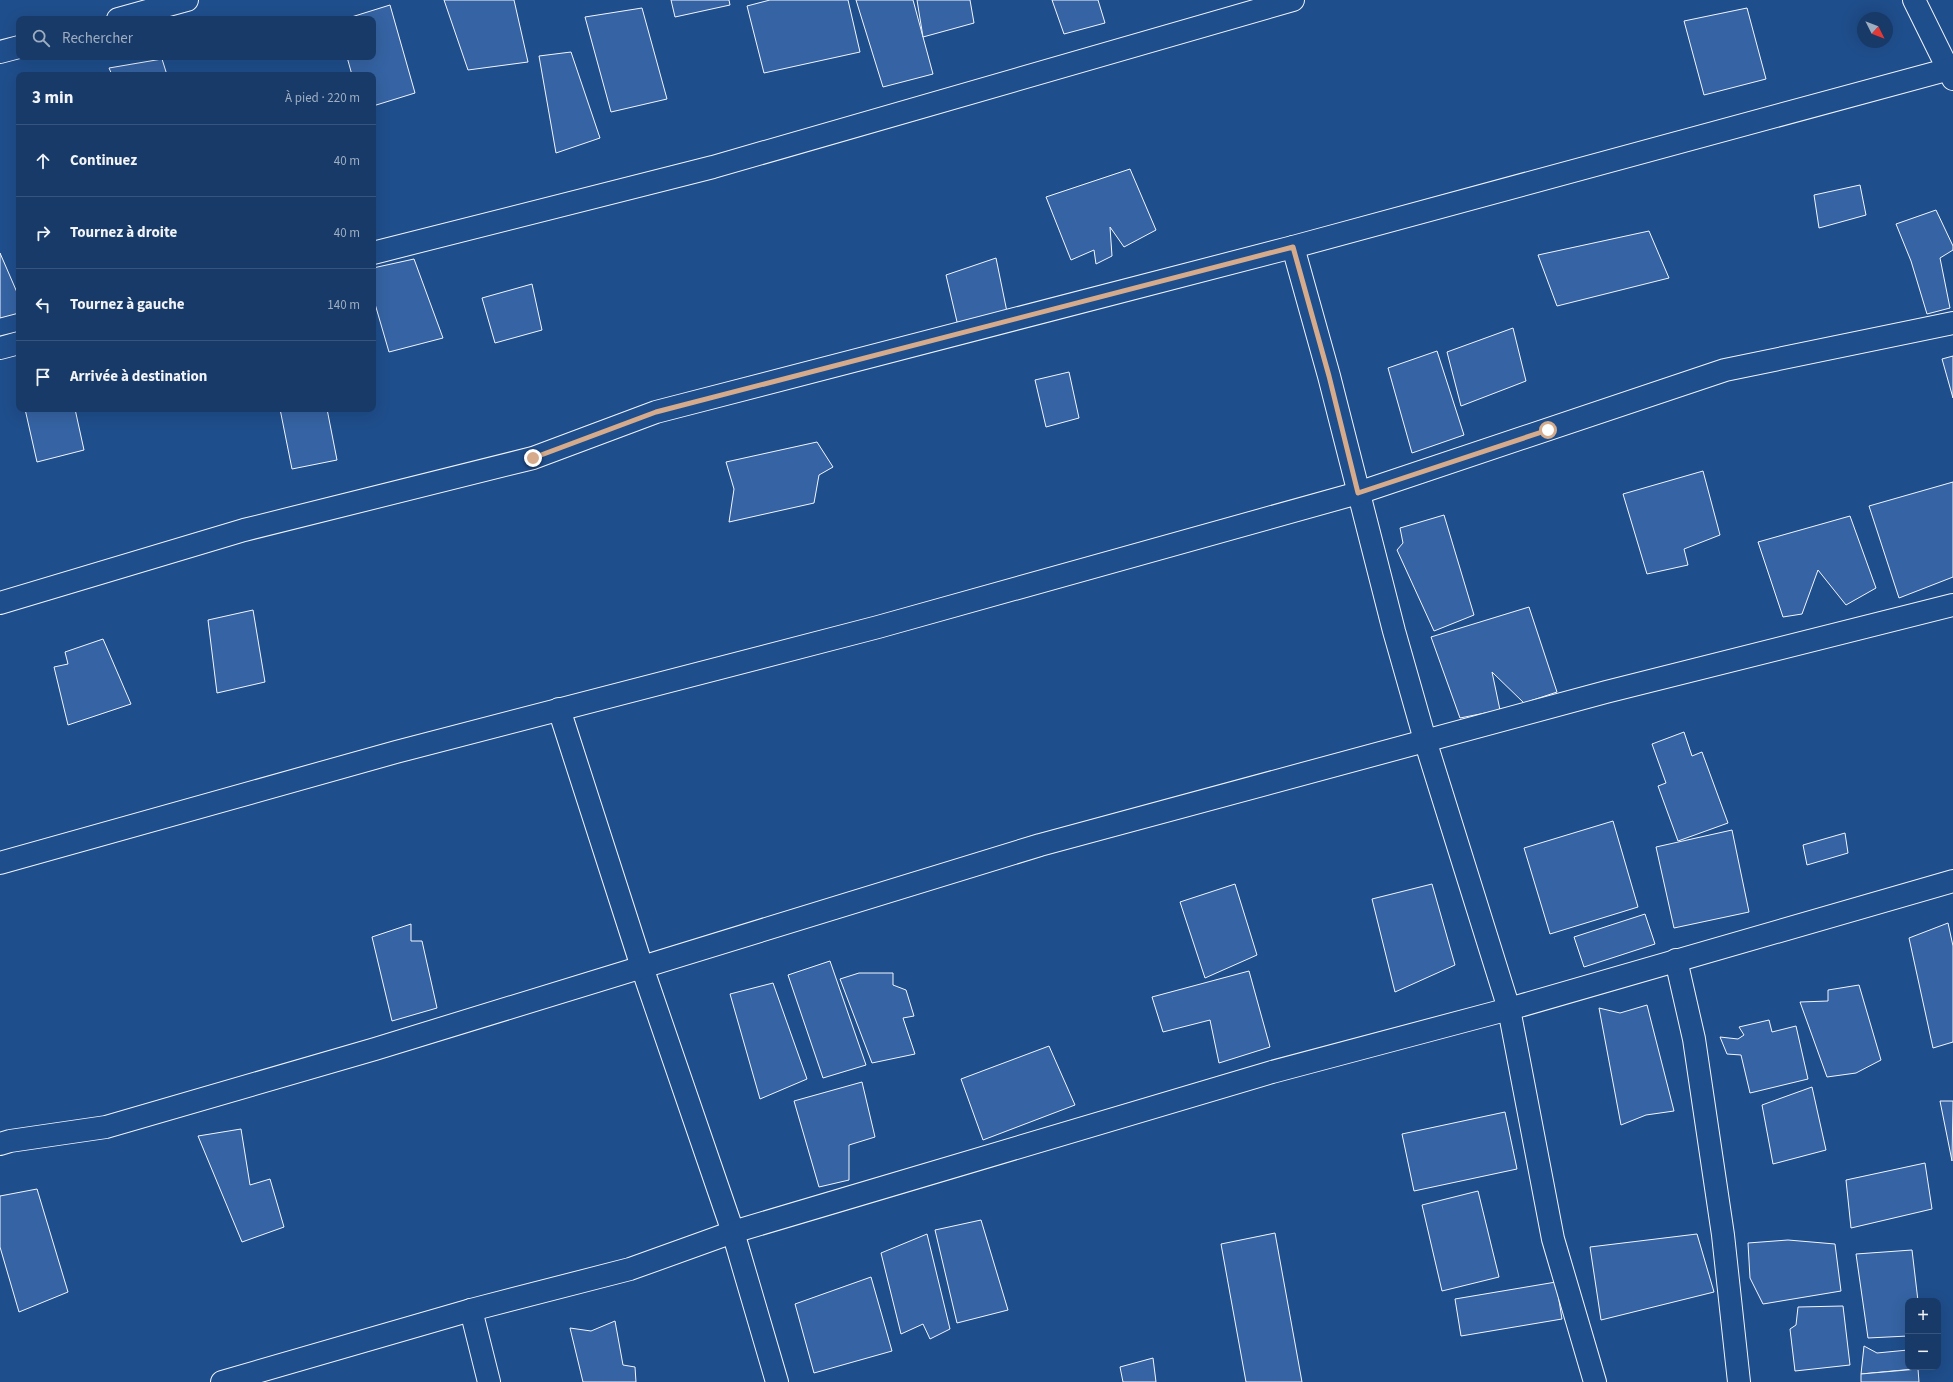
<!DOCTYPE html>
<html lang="fr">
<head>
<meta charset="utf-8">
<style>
	body { margin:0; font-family:"Source Sans 3",sans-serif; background:#20416f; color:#f1f3f6 }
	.controls { position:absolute; right:12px; bottom:12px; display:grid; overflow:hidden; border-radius:8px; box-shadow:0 4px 16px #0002 }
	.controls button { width:36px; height:36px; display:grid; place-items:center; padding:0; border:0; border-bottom:1px solid #36547d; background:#173a69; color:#f1f3f6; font:20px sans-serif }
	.compass { position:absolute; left:1857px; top:12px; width:36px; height:36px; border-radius:50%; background:#173a69; box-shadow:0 4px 16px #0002; rotate:132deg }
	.stop { position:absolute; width:12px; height:12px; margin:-9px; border:3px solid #d6ab8b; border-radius:50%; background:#fff }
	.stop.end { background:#d6ab8b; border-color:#fff; box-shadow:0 1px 4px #0008 }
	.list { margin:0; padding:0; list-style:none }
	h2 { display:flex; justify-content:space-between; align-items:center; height:52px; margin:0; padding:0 16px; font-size:17px }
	h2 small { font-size:13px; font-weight:400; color:#9eadc0 }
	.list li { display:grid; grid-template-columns:26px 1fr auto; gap:12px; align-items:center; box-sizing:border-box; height:72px; padding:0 16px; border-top:1px solid #36547d }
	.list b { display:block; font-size:15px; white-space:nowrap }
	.list em { font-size:13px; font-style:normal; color:#9eadc0 }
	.icon { flex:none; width:22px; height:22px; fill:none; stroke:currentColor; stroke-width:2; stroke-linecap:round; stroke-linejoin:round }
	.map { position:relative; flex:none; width:1953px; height:1382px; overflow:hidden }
	.search { position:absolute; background:#173a69; box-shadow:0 4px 16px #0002; left:16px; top:16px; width:360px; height:44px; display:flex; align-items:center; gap:10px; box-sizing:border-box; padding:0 14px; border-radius:8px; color:#9eadc0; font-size:15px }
	.panel { position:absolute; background:#173a69; box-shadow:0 4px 16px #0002; left:16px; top:72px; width:360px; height:340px; border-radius:8px }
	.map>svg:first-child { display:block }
</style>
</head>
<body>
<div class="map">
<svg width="1953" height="1382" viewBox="0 0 1953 1382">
	<rect width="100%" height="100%" fill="#1f4e8c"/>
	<!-- building -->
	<g fill="#3563a3" stroke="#f2f6ff">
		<path d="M444,0H514L528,62L468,70Z"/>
		<path d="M671,0H729L730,5L675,17Z"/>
		<path d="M770,0H848L860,52L764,73L747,6Z"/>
		<path d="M856,0H913L933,74L883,87Z"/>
		<path d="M917,0H970L974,23L923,37Z"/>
		<path d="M1052,0H1098L1105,23L1064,34Z"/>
		<path d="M390,5L415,93L373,106V75H352L347,57H373V19H345Z"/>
		<path d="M642,8L667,99L611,112L585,17Z"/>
		<path d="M1747,8L1766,79L1704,95L1684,21Z"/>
		<path d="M571,52L600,138L556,153L539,56Z"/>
		<path d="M162,59L167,75H112L109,68Z"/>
		<path d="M1130,169L1156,230L1124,247L1110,227L1112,256L1096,264L1094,250L1071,260L1046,197Z"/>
		<path d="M1860,185L1866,215L1819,228L1814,195Z"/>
		<path d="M1936,210L1953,246V250L1940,258L1950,308L1927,314L1911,261L1896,224Z"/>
		<path d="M1649,231L1669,278L1557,306L1538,255Z"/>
		<path d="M0,253L19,297V313L0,318Z"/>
		<path d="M996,258L1007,312L958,326L946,275Z"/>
		<path d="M414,259L443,338L389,352L373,297V268Z"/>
		<path d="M532,284L542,330L495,343L482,298Z"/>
		<path d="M1513,328L1526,381L1461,406L1447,352Z"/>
		<path d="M1437,351L1464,435L1412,453L1388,368Z"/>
		<path d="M1953,356V398L1942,359Z"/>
		<path d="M1069,372L1079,418L1046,427L1035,380Z"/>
		<path d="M25,409H75L84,450L37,462Z"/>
		<path d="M280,409H327L337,460L292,469Z"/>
		<path d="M817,442L833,467L819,475L814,503L729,522L734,489L726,462Z"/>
		<path d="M1703,471L1720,535L1684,549L1688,565L1647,574L1623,494Z"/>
		<path d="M1953,482V577L1899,598L1869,506Z"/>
		<path d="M1444,515L1474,615L1434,631L1397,550L1403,543L1400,528Z"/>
		<path d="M1850,516L1876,588L1846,605L1818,570L1802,614L1783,617L1758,542Z"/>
		<path d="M1529,607L1557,692L1524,703L1492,672L1500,710L1460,718L1431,637Z"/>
		<path d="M253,610L265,682L217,693L208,620Z"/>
		<path d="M103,639L131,704L68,725L54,667L68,664L65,652Z"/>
		<path d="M1684,732L1692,756L1702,752L1728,823L1678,841L1658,786L1666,783L1652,744Z"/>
		<path d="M1613,821L1638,907L1550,934L1524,848Z"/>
		<path d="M1732,830L1749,912L1674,928L1656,847Z"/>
		<path d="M1845,833L1848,853L1807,865L1803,845Z"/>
		<path d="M1235,884L1257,955L1205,978L1180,902Z"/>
		<path d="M1432,884L1455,965L1395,992L1372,899Z"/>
		<path d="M1645,914L1655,944L1584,967L1574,937Z"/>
		<path d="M1948,923L1953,946V1042L1933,1048L1909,938Z"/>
		<path d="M411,924V941H422L437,1008L392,1021L372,937Z"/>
		<path d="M830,961L866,1065L823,1078L788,975Z"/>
		<path d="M1249,971L1270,1047L1219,1063L1210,1020L1163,1032L1152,997Z"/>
		<path d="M859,973H893V985L906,990L914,1016L903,1018L915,1054L872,1063L840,979Z"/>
		<path d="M773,983L807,1079L760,1099L730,994Z"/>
		<path d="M1859,985L1881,1060L1856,1073L1827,1077L1800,1002L1828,1001V990Z"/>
		<path d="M1647,1005L1674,1111L1646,1115L1621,1125L1599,1008L1620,1013Z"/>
		<path d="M1769,1020L1772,1032L1796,1026L1808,1079L1750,1093L1741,1055L1727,1054L1720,1037L1738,1039L1744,1035L1739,1027Z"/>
		<path d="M1049,1046L1075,1105L983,1140L961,1079Z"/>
		<path d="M862,1082L875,1137L849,1145V1180L819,1187L794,1101Z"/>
		<path d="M1812,1087L1826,1150L1773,1164L1762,1105Z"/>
		<path d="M1940,1101H1953L1952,1161Z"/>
		<path d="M1505,1112L1517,1169L1414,1191L1402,1134Z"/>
		<path d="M241,1129L250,1185L270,1179L284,1227L242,1242L198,1136Z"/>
		<path d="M1925,1163L1932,1209L1851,1228L1846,1180Z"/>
		<path d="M37,1189L68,1292L19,1312L0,1247V1196Z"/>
		<path d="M1478,1191L1499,1277L1442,1291L1422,1205Z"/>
		<path d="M981,1220L1008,1310L957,1323L935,1230Z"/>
		<path d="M1275,1233L1302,1382H1246L1221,1244Z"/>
		<path d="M927,1234L950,1329L930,1339L923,1324L901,1334L881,1253Z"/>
		<path d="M1697,1234L1714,1292L1601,1320L1590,1247Z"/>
		<path d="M1788,1240L1835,1244L1841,1291L1763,1304L1750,1278L1748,1243Z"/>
		<path d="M1912,1250L1918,1301H1908V1336L1868,1338L1856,1254Z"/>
		<path d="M871,1277L892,1351L814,1373L795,1304Z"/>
		<path d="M1556,1282L1562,1319L1461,1336L1455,1299Z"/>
		<path d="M1843,1306L1850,1365L1795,1371L1790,1329L1796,1325L1798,1307Z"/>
		<path d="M615,1321L623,1365L635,1367L636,1382H583L570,1328L591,1331Z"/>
		<path d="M1864,1346L1877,1353L1908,1350V1367H1914V1369L1861,1374Z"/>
		<path d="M1153,1358L1156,1382H1123L1120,1367Z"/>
		<path d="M1918,1369L1919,1382H1861V1374Z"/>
	</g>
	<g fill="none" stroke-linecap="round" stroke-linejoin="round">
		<defs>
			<g id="street">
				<path d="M1914,0L1953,79"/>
				<path d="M118,19L187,0"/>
				<path d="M0,52L19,47"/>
				<path d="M1293,247L1329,376L1394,631L1425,740L1509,1009L1553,1239L1595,1382"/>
				<path d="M373,253L713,167L1293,0"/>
				<path d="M0,348L19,343"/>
				<path d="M0,603L244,530L533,458L656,412L1293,247L1953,68"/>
				<path d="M559,709L642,967L733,1232L777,1382"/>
				<path d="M0,863L396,752L878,627L1358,493L1725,370L1953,323"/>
				<path d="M1676,960L1694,1039L1723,1235L1739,1382"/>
				<path d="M0,1144L10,1141L106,1127L375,1049L1040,845L1606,692L1953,605"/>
				<path d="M471,1310L489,1382"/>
				<path d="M222,1382L471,1310L630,1269L733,1232L1272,1072L1509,1009L1953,881"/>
			</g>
		</defs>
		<!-- street casing -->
		<use href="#street" stroke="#f2f6ff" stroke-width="24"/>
		<!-- street -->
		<use href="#street" stroke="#1f4e8c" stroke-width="22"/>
	</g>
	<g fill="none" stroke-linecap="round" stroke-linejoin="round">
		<!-- route -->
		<path stroke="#d6ab8b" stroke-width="5" d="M533,458L656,412L1293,247L1329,376L1358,493L1548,430"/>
	</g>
</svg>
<div class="controls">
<button>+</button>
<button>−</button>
</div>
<svg class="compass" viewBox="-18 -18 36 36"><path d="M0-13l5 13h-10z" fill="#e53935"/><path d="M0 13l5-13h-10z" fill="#9eadc0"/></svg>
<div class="stop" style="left:1548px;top:430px"></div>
<div class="stop end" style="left:533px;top:458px"></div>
<div class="search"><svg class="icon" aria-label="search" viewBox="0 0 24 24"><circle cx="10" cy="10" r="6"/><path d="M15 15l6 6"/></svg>Rechercher</div>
<section class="panel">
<h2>3 min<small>À pied · 220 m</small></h2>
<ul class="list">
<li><svg class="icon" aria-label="ahead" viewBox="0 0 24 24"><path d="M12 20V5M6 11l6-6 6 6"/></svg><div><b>Continuez</b></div><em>40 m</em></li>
<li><svg class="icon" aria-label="right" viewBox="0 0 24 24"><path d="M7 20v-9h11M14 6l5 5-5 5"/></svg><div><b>Tournez à droite</b></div><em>40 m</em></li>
<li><svg class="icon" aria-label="left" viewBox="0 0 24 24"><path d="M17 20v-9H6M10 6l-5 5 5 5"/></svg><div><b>Tournez à gauche</b></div><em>140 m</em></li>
<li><svg class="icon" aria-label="arrive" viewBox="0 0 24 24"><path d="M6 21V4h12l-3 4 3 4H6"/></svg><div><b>Arrivée à destination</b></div></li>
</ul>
</section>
</div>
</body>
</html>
